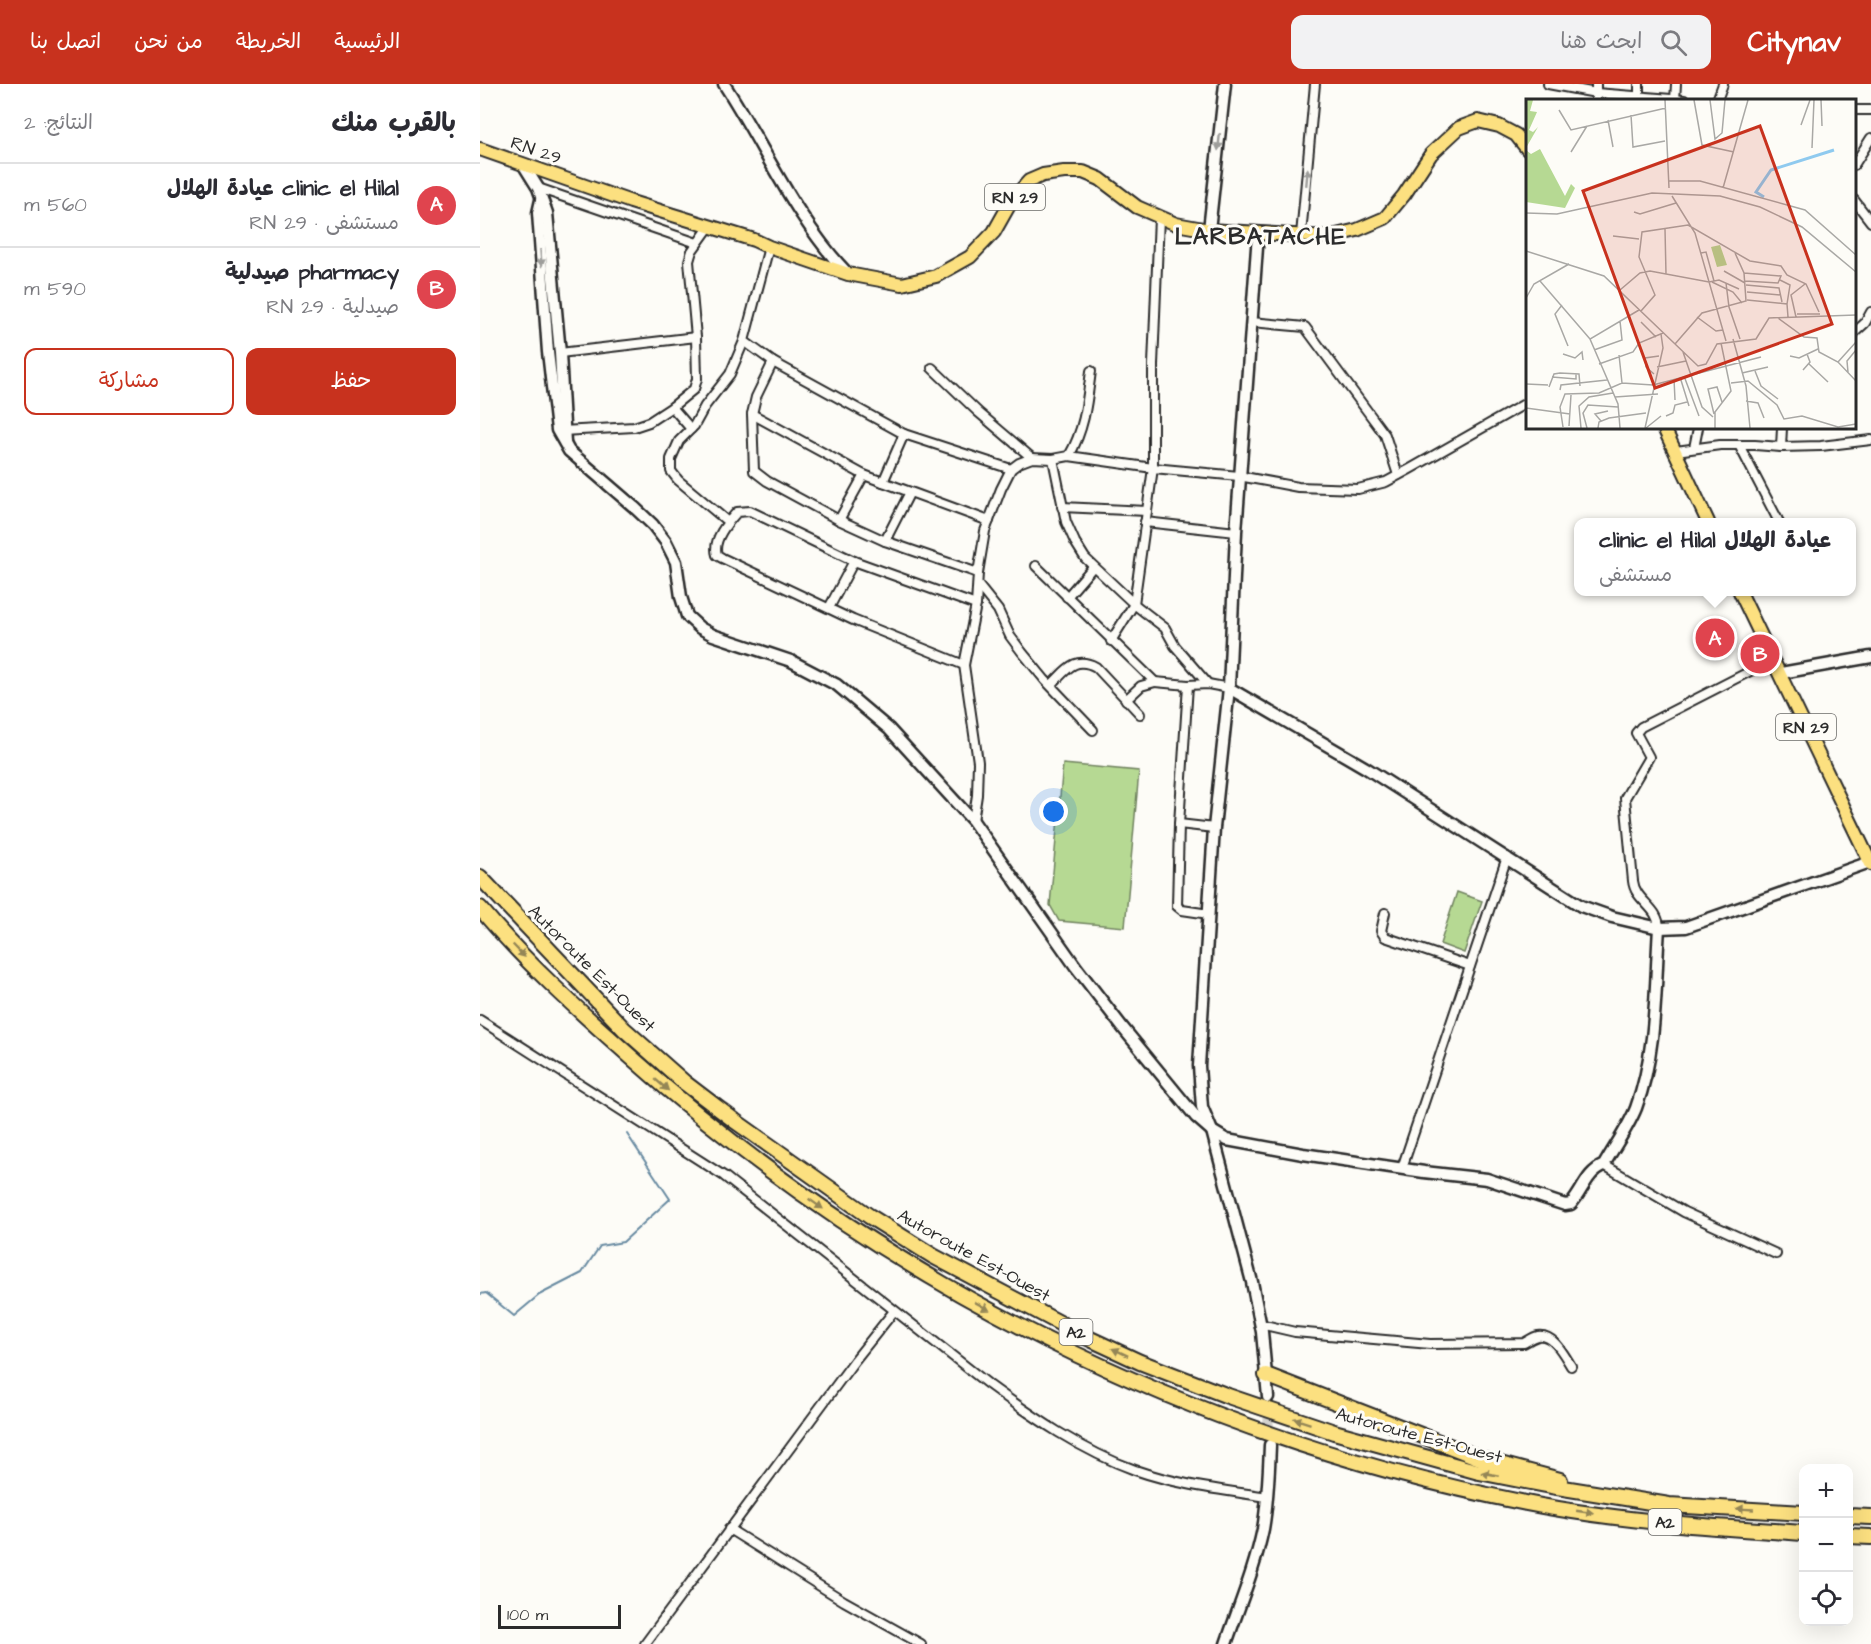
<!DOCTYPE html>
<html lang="ar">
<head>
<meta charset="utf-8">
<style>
	body { margin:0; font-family:"Architects Daughter","Playpen Sans Arabic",sans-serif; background:#f2f2f3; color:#2b2b33; direction:rtl }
	.controls { position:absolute; right:18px; bottom:18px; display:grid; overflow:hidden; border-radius:12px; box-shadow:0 6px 24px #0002 }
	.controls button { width:54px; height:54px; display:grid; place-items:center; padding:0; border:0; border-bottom:2px solid #e1e1e2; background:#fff; color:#2b2b33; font:30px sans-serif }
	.scale { position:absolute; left:18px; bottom:15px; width:123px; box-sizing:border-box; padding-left:6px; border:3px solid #2b2b2b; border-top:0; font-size:16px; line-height:21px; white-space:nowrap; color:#2b2b2b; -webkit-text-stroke:4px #fdfcf7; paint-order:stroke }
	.you { position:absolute; left:574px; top:728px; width:21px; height:21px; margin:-15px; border:4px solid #fff; border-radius:50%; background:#1a73e8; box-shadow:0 0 0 9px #1a73e833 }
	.badge { display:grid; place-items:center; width:39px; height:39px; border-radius:50%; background:#c8321e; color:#fff; font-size:20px; font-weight:700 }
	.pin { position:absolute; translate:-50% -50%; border:3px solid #fff; box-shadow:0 2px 6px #0006 }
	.popup { position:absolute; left:1094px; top:434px; width:282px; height:78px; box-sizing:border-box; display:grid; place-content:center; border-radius:12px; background:#fff; filter:drop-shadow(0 2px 4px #0005); font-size:20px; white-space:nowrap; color:#7c7c81 }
	.popup b { font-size:22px; color:#2b2b33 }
	.popup::after { content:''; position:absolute; left:50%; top:100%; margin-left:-12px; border:12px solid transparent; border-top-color:#fff }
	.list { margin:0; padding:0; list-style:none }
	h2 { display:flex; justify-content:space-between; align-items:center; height:78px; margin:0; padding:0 24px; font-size:26px }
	h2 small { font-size:20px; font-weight:400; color:#7c7c81 }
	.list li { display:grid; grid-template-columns:39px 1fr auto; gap:18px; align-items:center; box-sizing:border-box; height:84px; padding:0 24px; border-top:2px solid #e1e1e2 }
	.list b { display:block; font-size:22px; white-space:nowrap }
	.list p { margin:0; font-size:20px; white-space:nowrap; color:#7c7c81 }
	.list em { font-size:20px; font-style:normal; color:#7c7c81 }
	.actions { display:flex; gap:12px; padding:18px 24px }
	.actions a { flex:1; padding:14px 0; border:2px solid #c8321e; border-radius:12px; text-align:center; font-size:21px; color:#c8321e }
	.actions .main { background:#c8321e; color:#fff }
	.icon { flex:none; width:33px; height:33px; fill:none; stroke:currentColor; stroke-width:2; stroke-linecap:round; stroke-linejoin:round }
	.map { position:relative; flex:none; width:1391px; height:1560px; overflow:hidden; direction:ltr }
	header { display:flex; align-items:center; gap:36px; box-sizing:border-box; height:84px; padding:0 30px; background:#c8321e; color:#fff }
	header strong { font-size:28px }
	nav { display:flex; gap:33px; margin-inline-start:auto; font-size:21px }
	.search { width:420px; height:54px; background:#f2f2f3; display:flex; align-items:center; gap:15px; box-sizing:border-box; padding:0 21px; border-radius:12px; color:#7c7c81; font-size:22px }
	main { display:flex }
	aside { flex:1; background:#fff }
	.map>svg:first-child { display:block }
</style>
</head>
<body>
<header>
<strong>Citynav</strong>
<div class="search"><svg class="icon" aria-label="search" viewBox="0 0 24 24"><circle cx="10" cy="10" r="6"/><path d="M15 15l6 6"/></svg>ابحث هنا</div>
<nav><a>الرئيسية</a><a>الخريطة</a><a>من نحن</a><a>اتصل بنا</a></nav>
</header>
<main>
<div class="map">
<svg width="1391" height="1560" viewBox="0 0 1391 1560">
	<rect width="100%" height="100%" fill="#fdfcf7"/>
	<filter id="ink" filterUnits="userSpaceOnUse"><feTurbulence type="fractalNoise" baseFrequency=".0167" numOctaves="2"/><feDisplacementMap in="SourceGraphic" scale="12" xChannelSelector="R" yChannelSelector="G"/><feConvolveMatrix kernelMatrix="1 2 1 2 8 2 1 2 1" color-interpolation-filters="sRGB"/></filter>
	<g filter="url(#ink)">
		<!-- pitch -->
		<g fill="#b6d993" stroke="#70825f" stroke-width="1.5">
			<path d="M583,680L659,687L645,843L579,837L570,821Z"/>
			<path d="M977,808L1002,817L984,869L960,860Z"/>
		</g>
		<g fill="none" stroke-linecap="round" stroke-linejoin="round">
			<!-- stream -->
			<path stroke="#678aa1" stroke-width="2" d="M0,1210L6,1209L34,1232L59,1211L102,1189L120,1162L143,1158L190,1115L147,1050"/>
			<!-- secondary-tunnel -->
			<path stroke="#d3d2ce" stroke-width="10" stroke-dasharray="10 5" stroke-linecap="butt" d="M788,1319L789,1355"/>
			<defs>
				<g id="street">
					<path d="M1068,0L1116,9L1204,16"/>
					<path d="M1159,13V0"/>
					<path d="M1116,16V0"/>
					<path d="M1195,16L1196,0"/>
					<path d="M1237,16L1243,0"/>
					<path d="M1374,26H1391"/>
					<path d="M1374,81L1391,54"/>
					<path d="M58,104L217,159"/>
					<path d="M1374,116L1391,138"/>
					<path d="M821,151L835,0"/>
					<path d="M289,163L264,257L293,278L424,350L531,385"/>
					<path d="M771,238L825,243L905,351L918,391"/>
					<path d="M1374,249L1385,239L1391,228"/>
					<path d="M80,269L216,253"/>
					<path d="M293,278L276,313L272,330L274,387L287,397L359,436L405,457L498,489"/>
					<path d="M452,284L498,328L552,374"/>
					<path d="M192,323L211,345"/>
					<path d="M272,330L384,391L509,437"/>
					<path d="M82,347L154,343L169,338L192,323L214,305L217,295L216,253L209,177L212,167L230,142"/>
					<path d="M1259,361L1299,438"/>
					<path d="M1301,363L1302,344"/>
					<path d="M1214,364L1218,344"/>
					<path d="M1196,367L1240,361H1275L1301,363L1341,362L1391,356"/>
					<path d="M589,372C605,344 607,318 611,287"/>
					<path d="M573,375L586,438L595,458L605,474L654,520L685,544L695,562L728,600"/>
					<path d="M403,398L424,350"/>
					<path d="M582,423L667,427"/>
					<path d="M359,436L384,391"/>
					<path d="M248,438L198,396L191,387V375L199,357L214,342L225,322L250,290L264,257"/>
					<path d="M665,438L756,448"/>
					<path d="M405,457L430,408"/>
					<path d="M556,482L675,598L708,601L728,600L749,604"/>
					<path d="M498,501L518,526L530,552L542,568L565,596L613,646"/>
					<path d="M587,513L613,483"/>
					<path d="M349,524L374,477"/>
					<path d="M631,557L654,520L673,384V281L679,133"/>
					<path d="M484,581L373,536L242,474L237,471C232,456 248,438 257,428L270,427L374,477L496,521"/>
					<path d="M571,601C586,587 594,571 616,583L660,630"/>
					<path d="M708,601L699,740L697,822L702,826L729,830"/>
					<path d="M646,616L661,602L675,598"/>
					<path d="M493,737L497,711L498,678L484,581L496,521L498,489L505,447L521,405L531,385L539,379L552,374L573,375L589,372L673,384L759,392L818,403L878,405L906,398L930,385L1048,318"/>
					<path d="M699,740L734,744"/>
					<path d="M905,829L901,847L905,853L990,882"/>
					<path d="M1179,844C1179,823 1155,817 1153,797L1145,714L1169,673L1156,649L1161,643L1292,576"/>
					<path d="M0,936L244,1092L508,1300C553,1333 602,1367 655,1386C698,1401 743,1406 787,1413"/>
					<path d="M1124,1081L1204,1128L1296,1170"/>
					<path d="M922,1084L1027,773"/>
					<path d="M780,1240L815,1248L950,1260L1044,1259C1048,1257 1053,1253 1058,1252C1074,1250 1084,1271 1091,1282"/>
					<path d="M249,1445L364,1517L441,1560"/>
					<path d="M165,1560L375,1276L414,1227"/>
				</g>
				<g id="secondary">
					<path d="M244,0C285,63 315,135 368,190"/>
					<path d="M43,80L58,104L67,129L80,269L85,359"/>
					<path d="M61,116L58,129L68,268L77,346L89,367L154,423L173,441L186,458L196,478L201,513L207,532L220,544L233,551L311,577L357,601L409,645L493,737L596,883L643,944L716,1033L732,1047L747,1056L823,1070L944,1088L1007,1095L1085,1121L1091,1120C1103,1107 1106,1089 1124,1081C1134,1063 1148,1044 1156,1024C1177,968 1175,903 1179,844"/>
					<path d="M729,146L745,0"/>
					<path d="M778,150L756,448L749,604L734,744L719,982L722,1023L732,1047L772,1198L782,1248L788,1313"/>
					<path d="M1301,589L1391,573"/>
					<path d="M749,604L886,684L1101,822L1132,833L1179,844L1206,843L1390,778"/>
					<path d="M746,1560C759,1522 775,1484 783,1445C788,1417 789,1389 790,1361"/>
				</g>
				<g id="primary">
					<path d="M0,65L151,118L274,156L289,163L368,190L422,200L456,192L490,173L514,148L532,116L549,97L563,91L584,88H603L620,95L657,123L696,140L729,146L848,153L877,146L905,134L924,111L951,70L979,44L998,37L1019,42L1036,51L1048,66"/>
					<path d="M1184,344L1228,438"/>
					<path d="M1260,508L1391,780"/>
				</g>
				<g id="highway">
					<path d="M0,793L144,945L205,999L255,1037L389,1132L453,1172L606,1253L660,1278L748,1312L854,1348L999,1388L1071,1402L1189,1421L1324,1429"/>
					<path d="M0,824C45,878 98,926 151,973C404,1200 711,1353 1046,1419C1137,1437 1231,1443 1324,1449"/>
					<path d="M786,1291L1005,1376L1080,1396"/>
					<path d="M1368,1432L1391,1433"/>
					<path d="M1368,1452L1391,1453"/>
				</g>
			</defs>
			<!-- street casing -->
			<use href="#street" stroke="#2b2b2b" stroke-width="12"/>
			<!-- secondary casing -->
			<use href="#secondary" stroke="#2b2b2b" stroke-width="15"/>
			<!-- primary casing -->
			<use href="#primary" stroke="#2b2b2b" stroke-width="16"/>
			<!-- highway casing -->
			<use href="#highway" stroke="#2b2b2b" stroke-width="18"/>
			<!-- street -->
			<use href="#street" stroke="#fdfcf7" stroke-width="8"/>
			<!-- secondary -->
			<use href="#secondary" stroke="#fdfcf7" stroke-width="10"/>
			<!-- primary -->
			<use href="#primary" stroke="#fce080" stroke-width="12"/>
			<!-- highway -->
			<use href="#highway" stroke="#fce080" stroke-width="14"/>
		</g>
		<!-- one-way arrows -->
		<defs><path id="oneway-solid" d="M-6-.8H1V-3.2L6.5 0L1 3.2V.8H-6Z" transform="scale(1.5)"/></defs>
		<g fill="#9e9e9b">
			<use href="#oneway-solid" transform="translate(739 58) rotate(96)"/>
			<use href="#oneway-solid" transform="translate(827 93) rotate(-85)"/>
			<use href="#oneway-solid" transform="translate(61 174) rotate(86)"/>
		</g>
		<g fill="#948656">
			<use href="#oneway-solid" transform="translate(39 867) rotate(46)"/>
			<use href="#oneway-solid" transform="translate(182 1001) rotate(41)"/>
			<use href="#oneway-solid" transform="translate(336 1120) rotate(35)"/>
			<use href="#oneway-solid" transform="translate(502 1222) rotate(29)"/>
			<use href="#oneway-solid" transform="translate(640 1268) rotate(-155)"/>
			<use href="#oneway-solid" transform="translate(822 1337) rotate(-162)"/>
			<use href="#oneway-solid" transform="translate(1010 1390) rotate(-169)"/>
			<use href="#oneway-solid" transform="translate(1265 1425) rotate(-177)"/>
			<use href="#oneway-solid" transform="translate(1105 1428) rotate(8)"/>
		</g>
	</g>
	<g text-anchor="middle" stroke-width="6" stroke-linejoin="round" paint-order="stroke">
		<!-- shield labels -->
		<g fill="#fdfcf7" stroke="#6a6a68" stroke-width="1.5">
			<rect x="505" y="100" width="60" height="26" rx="4.5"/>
			<rect x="1296" y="630" width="60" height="26" rx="4.5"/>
			<rect x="579.5" y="1235" width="33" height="26" rx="4.5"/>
			<rect x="1168.5" y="1425" width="33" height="26" rx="4.5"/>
		</g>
		<g font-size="16" font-weight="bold" fill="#2b2b2b">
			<text x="535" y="119">RN 29</text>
			<text x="1326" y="649">RN 29</text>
			<text x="596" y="1254">A2</text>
			<text x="1185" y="1444">A2</text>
		</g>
		<!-- street labels -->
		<g font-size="18" fill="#2b2b2b" stroke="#fdfcf7">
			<text transform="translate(56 66) rotate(19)" y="6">RN 29</text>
			<text transform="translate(112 884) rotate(45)" y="6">Autoroute Est-Ouest</text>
			<text transform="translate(494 1171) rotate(29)" y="6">Autoroute Est-Ouest</text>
			<text transform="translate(939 1351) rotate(15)" y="6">Autoroute Est-Ouest</text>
		</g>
		<!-- district labels -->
		<g font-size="24" font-weight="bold" letter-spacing="1.5" fill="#2b2b2b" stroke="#fdfcf7">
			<text x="781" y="160">LARBATACHE</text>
		</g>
	</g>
	<!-- overview -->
	<g transform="translate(1046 15)">
		<rect width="330" height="330" fill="#fdfcf7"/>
		<path d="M0,1H7L4,12L11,13L3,31L7,33L12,28L0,49ZM14,50L39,97L45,85L49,89L39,109L0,103V51L5,55Z" fill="#b6d993"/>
		<path d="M194,146L201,166L191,168L185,148Z" fill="#b6d993"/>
		<path fill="none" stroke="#8fcaef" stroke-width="3" d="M238,98L230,93L245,71L308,51"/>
		<path fill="none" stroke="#a9a8a5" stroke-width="1.5" d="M139,1L143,89M168,1L176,46L208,53M184,1L189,40L196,34L199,1M295,1L296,27M33,11L45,31L140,9M105,16L107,48L139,42M82,21L87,48M275,26L284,1M286,49L288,1M45,53L61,27M143,82H174L279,111L330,156M197,89L222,1M146,97L169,134L200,242M108,113L114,115L150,104M0,114L31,115L126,94L194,97L234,108L276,128L330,173M139,130L140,175M87,137L113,140M0,152L78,177L172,267L180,265L191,245L230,240L243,219L330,216M175,154L180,153L188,182M198,172L219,184M218,174L255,177L252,184L219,182M254,181L264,186L261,205M14,182L64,240M186,183L207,193L216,204M200,184L203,208L214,240M220,186L253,189L256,203M94,191L114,174L124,172L183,183L193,181L213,190M221,193L255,196M0,199L8,185L43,165M221,201L261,205L262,218M36,206L29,215L42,247M115,212L129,196L113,158L116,133L162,126L224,162L255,167L261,176L280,185L293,213M271,215H294M171,218L190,232L197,231M270,218L265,196L279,185M252,219L278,238L291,239L293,253L312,263L330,282M115,223L130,238M207,240L220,287L224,329M149,245L176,214L220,202L218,174L209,154M68,251L96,241L94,222M157,253L176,308L187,318M37,255L49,259L56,253L57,261M93,256L96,284M264,257L273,259L292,250M312,263L330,243M73,265L107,253L113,244L137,234M283,265L302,283M131,268L160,262M277,271L284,263L281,255M229,272L235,287L252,300M322,273L321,262L330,251M216,274L242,268M128,275L120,268L119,259L133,257M158,277L173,317M26,278L50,280V275M154,278L163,307M148,280L149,301M205,284L222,282L251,306L258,320L276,317L312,328L330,325M0,285L22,286M23,288L28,275L34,274L53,275L54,287M34,291L35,286L81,281M89,298L132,295M220,302L232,304L238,319M0,309L44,315M188,315L182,290L191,288L196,303M140,317L147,314L149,306L161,303M75,322L69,315L82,312M43,327L45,296M37,328L34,308L39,295L73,294L96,284L127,286L235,258M55,329L53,307L63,298L87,294M61,329L57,314L62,306L92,308M72,329L73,323L83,319L120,314M94,329L92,305L64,240L113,211M119,329L137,249L135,235M120,329L135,317M189,329V313L205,292L195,244"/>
		<path fill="#c8321e" fill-opacity="0.15" stroke="#c8321e" stroke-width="3" d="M234,27L306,225L129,289L57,92Z"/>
		<rect width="330" height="330" fill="none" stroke="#2b2b2b" stroke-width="3"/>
	</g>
</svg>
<div class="controls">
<button>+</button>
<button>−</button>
<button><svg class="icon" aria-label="locate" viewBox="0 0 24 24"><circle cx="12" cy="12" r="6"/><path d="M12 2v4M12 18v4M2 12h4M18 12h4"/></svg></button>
</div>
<div class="scale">100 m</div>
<div class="you"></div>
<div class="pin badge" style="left:1235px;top:554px;background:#e0444e">A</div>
<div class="popup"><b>clinic el Hilal عيادة الهلال</b>مستشفى</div>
<div class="pin badge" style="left:1280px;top:570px;background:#e0444e">B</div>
</div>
<aside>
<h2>بالقرب منك<small>النتائج: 2</small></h2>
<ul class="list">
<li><span class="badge" style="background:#e0444e">A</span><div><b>clinic el Hilal عيادة الهلال</b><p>مستشفى · RN 29</p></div><em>560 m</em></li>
<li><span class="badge" style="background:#e0444e">B</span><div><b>pharmacy صيدلية</b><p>صيدلية · RN 29</p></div><em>590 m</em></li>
</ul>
<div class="actions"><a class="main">حفظ</a><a>مشاركة</a></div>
</aside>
</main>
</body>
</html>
